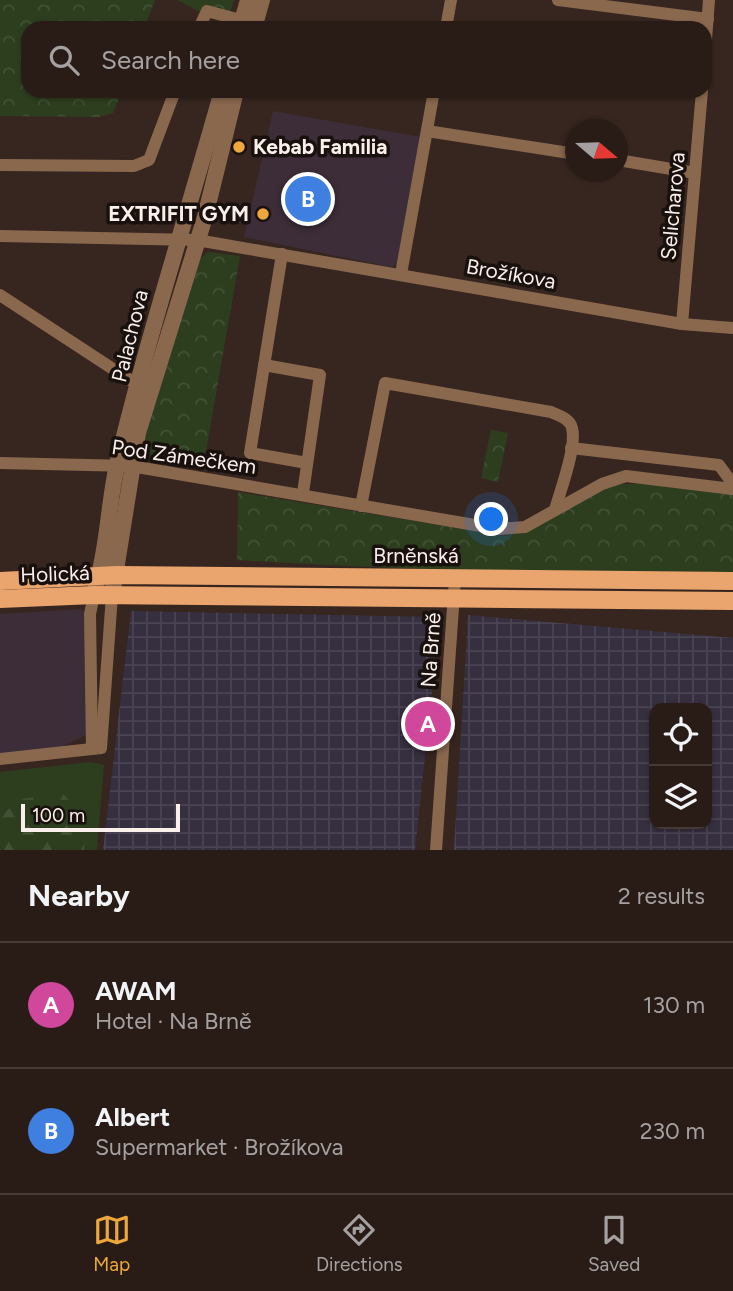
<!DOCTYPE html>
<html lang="en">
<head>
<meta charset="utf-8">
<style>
	body { margin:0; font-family:Figtree,sans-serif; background:#352924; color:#f1f3f6 }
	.controls { position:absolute; right:21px; bottom:21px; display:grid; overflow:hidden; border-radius:14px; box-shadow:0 2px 5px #0004 }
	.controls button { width:63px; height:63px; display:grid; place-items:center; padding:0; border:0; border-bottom:2px solid #453a36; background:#291c17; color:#f1f3f6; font:35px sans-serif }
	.compass { position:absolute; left:565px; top:119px; width:63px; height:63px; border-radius:50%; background:#291c17; box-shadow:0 2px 5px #0004; rotate:109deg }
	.scale { position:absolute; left:21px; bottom:18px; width:159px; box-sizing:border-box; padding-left:7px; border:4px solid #fbefeb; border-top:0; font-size:19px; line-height:24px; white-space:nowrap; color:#fbefeb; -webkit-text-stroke:5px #19110e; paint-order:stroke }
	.you { position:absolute; left:492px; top:520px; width:24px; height:24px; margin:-18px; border:5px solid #fff; border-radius:50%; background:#1a73e8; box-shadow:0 0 0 10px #1a73e833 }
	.badge { display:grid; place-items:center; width:46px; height:46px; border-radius:50%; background:#eea73c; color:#fff; font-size:23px; font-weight:700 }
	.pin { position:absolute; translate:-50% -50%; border:4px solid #fff; box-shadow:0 2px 7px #0006 }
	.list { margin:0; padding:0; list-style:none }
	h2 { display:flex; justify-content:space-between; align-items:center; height:91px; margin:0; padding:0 28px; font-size:30px }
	h2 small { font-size:23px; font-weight:400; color:#a5a1a1 }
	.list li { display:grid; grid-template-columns:46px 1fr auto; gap:21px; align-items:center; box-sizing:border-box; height:126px; padding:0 28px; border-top:2px solid #453a36 }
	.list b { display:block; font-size:26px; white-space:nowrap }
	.list p { margin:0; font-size:23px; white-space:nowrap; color:#a5a1a1 }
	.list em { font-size:23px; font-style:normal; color:#a5a1a1 }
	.icon { flex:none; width:38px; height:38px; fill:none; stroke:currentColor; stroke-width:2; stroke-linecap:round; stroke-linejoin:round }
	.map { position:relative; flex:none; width:733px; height:850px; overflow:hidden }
	.search { position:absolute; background:#291c17; box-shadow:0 2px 5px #0004; left:21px; right:21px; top:21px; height:77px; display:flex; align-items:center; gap:18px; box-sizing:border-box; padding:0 24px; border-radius:21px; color:#a5a1a1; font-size:26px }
	.sheet { height:343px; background:#291c17 }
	nav { display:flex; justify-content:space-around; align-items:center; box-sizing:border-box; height:98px; border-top:2px solid #453a36; background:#291c17; font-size:19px; color:#a5a1a1 }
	nav a { display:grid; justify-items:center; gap:4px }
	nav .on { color:#eea73c }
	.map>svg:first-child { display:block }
</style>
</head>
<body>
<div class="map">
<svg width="733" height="850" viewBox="0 0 733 850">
	<defs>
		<pattern id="industrial-grid" width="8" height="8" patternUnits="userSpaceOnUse" patternTransform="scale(1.75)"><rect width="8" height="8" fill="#362f3f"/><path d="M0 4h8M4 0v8" fill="none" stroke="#4a4352"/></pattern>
		<pattern id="forest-firs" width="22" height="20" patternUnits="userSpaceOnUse" patternTransform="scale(1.75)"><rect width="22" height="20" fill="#2d3e1f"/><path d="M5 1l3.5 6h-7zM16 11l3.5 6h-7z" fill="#425135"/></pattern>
		<pattern id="park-crowns" width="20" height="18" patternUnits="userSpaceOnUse" patternTransform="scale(1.75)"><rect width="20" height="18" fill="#2d3e1f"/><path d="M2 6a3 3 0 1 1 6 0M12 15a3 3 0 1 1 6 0" fill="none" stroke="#425135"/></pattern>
	</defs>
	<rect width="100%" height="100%" fill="#37261f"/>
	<!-- commercial -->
	<g fill="#3d2d38">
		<path d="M273,111L421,137L398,264L391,267L244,237Z"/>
		<path d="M81,609L90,619L88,734L59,748L0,756V614Z"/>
	</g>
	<!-- industrial -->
	<g fill="url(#industrial-grid)" fill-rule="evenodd">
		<path d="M131,611L440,617L415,850H103Z"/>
		<path d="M468,615L733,638V850H454ZM654,708H707V824H654Z"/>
	</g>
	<!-- grass -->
	<path fill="#2d3e1f" d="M91,762L104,765L97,850H0V772Z"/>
	<!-- forest -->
	<path fill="url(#forest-firs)" d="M63,794L87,820L84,850H0V817L20,799Z"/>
	<!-- park -->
	<g fill="url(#park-crowns)">
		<path d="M0,0H155L144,28H28V91H122L113,113L99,117L0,116Z"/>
		<path d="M177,0H234L226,25Z"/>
		<path d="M208,252L240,256L203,468L146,458L140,451L199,260Z"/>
		<path d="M491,430L508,433L498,482L481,478Z"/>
		<path d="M644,483L733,494V576C567,574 402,570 237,560L238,492L505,536L530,530L612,485Z"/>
	</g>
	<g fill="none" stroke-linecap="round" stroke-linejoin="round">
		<!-- minor -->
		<g stroke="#8a684e" stroke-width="12">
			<path d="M558,0L708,19"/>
			<path d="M199,28L207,11L248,22"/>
			<path d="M446,28L451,0"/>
			<path d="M705,53L709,0"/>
			<path d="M427,131L576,154"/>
			<path d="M618,160L695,173"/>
			<path d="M0,165L134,166L149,160L175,91"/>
			<path d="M0,236L197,240L682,324L733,328"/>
			<path d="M282,254L250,453L307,463"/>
			<path d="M401,274L434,91"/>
			<path d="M0,295L139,386"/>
			<path d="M682,324L702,91"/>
			<path d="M264,365L320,375L303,493"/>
			<path d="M571,448L719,465L733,484"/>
			<path d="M0,463L131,466L498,529L525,527L602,484L626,476L733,489"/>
			<path d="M361,506L385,383L551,412C560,416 570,419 572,428C577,447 560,491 555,510"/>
			<path d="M92,749L90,614L94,595"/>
			<path d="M0,759L101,748L112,595"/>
			<path d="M436,850L455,579"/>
		</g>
		<!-- tertiary -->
		<g stroke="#8a684e" stroke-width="16">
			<path d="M240,28L248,0"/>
			<path d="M254,28L262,0"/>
			<path d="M96,586C108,547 108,505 117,465C147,339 187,216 222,91"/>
			<path d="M112,595L138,433L205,217L236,91"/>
		</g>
		<!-- primary -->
		<g stroke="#eaa46d" stroke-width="18">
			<path d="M0,581L117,575L733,581"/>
			<path d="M0,599L94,595L733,601"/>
		</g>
	</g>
	<!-- markers -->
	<g fill="#eea73c" stroke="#19110e" stroke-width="2.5">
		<circle cx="239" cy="147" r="7"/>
		<circle cx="263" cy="214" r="7"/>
	</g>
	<g text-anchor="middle" stroke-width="7" stroke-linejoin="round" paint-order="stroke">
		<!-- poi labels -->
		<g font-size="21" font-weight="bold" fill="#fbefeb" stroke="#19110e" text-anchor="start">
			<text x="253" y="154">Kebab Familia</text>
			<text x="249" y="221" text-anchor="end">EXTRIFIT GYM</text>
		</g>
		<!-- street labels -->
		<g font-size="21" fill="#fbefeb" stroke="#19110e">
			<text transform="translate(673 206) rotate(-85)" y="7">Selicharova</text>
			<text transform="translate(511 274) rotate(10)" y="7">Brožíkova</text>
			<text transform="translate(130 336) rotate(-76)" y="7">Palachova</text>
			<text transform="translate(184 457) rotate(8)" y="7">Pod Zámečkem</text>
			<text x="416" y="563">Brněnská</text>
			<text transform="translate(55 574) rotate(-2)" y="7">Holická</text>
			<text transform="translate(431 650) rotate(-86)" y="7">Na Brně</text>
		</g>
	</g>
</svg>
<div class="controls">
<button><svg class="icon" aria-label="locate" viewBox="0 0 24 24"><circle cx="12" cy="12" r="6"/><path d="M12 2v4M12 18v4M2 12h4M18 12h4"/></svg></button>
<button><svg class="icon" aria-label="layers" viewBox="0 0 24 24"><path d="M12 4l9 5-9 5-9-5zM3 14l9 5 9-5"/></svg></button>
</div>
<svg class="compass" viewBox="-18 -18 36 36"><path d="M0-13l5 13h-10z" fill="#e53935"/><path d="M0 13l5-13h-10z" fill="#a5a1a1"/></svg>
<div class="scale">100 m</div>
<div class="you"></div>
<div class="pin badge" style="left:428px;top:724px;background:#d1479c">A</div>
<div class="pin badge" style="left:308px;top:199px;background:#3f7fe0">B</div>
<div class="search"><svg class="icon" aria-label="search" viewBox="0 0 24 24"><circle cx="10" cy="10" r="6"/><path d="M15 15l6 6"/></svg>Search here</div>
</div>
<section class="sheet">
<h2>Nearby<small>2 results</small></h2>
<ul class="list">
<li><span class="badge" style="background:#d1479c">A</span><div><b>AWAM</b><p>Hotel · Na Brně</p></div><em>130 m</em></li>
<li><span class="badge" style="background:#3f7fe0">B</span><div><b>Albert</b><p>Supermarket · Brožíkova</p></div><em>230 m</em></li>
</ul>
</section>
<nav>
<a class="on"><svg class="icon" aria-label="map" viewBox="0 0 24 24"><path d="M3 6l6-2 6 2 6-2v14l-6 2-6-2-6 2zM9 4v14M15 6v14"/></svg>Map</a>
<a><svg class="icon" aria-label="directions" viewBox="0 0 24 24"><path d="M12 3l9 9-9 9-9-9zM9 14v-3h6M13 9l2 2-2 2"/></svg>Directions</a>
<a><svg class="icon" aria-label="saved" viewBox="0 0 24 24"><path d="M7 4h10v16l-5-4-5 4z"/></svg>Saved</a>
</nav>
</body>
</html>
